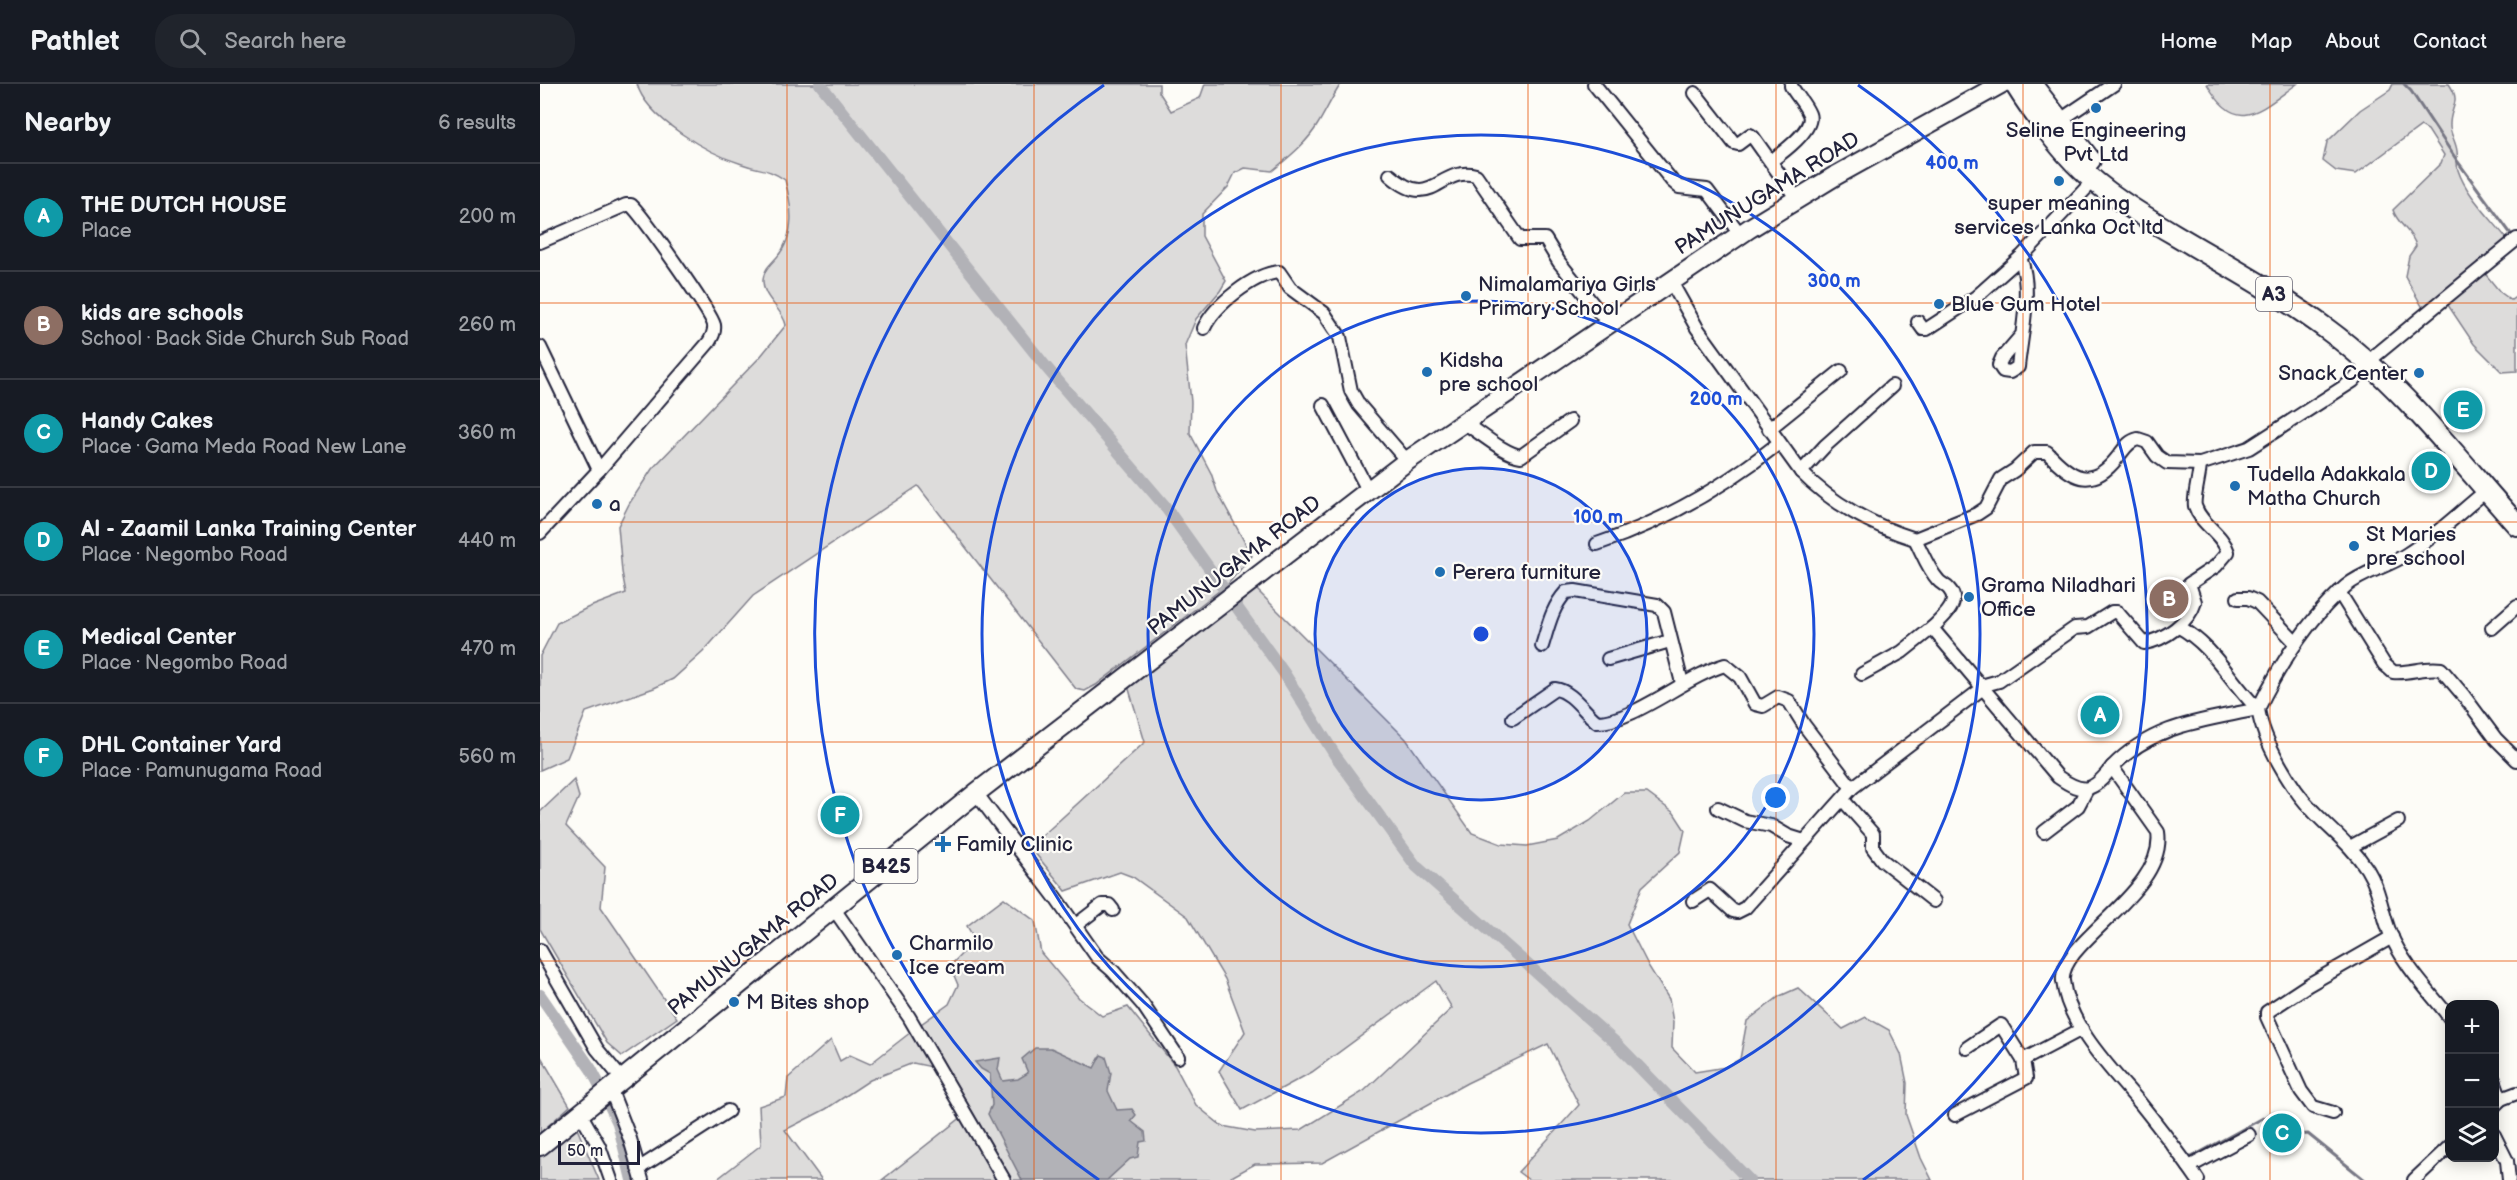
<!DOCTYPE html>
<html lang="en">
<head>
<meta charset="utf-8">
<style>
	body { margin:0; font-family:"Balsamiq Sans",sans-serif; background:#20242c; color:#f1f3f6 }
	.controls { position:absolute; right:18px; bottom:18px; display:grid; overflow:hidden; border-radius:12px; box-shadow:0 3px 15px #0003 }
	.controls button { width:54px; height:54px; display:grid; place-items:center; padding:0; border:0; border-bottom:2px solid #363941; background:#171b24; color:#f1f3f6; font:30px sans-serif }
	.scale { position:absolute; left:18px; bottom:15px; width:82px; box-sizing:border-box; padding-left:6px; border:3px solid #22223b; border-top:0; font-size:16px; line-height:21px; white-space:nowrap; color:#22223b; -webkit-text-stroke:4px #fdfcf7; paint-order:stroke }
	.you { position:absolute; left:1236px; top:714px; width:21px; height:21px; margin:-15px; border:4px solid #fff; border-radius:50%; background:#1a73e8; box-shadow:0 0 0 9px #1a73e833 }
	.badge { display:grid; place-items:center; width:39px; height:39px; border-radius:50%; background:#0f766e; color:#fff; font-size:20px; font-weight:700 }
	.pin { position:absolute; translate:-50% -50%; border:3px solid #fff; box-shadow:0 2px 6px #0006 }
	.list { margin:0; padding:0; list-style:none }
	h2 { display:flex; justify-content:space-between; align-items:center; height:78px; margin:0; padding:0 24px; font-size:26px }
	h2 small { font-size:20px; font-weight:400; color:#9ea1a6 }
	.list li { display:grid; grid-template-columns:39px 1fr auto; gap:18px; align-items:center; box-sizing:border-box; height:108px; padding:0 24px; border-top:2px solid #363941 }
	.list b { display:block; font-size:22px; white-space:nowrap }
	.list p { margin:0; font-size:20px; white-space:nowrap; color:#9ea1a6 }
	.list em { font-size:20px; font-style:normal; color:#9ea1a6 }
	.icon { flex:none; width:33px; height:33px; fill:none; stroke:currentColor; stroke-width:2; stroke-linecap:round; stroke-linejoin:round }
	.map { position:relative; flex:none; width:1977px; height:1096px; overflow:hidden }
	header { display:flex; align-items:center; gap:36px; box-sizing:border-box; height:84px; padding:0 30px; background:#171b24; border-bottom:2px solid #363941 }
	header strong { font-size:28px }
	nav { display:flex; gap:33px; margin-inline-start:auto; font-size:21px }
	.search { width:420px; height:54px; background:#20242c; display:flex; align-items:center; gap:15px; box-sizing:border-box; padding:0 21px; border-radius:24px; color:#9ea1a6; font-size:22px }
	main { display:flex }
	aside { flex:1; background:#171b24 }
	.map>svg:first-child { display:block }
</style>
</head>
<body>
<header>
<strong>Pathlet</strong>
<div class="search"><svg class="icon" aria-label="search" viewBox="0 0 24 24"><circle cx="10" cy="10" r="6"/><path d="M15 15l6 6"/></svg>Search here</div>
<nav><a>Home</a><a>Map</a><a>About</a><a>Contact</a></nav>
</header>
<main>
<aside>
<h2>Nearby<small>6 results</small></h2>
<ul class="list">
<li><span class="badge" style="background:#0f9aa8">A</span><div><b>THE DUTCH HOUSE</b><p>Place</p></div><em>200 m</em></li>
<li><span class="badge" style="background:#8d6e63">B</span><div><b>kids are schools</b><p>School · Back Side Church Sub Road</p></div><em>260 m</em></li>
<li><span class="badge" style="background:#0f9aa8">C</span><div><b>Handy Cakes</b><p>Place · Gama Meda Road New Lane</p></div><em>360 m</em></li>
<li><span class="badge" style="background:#0f9aa8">D</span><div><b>Al - Zaamil Lanka Training Center</b><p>Place · Negombo Road</p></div><em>440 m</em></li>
<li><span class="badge" style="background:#0f9aa8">E</span><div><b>Medical Center</b><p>Place · Negombo Road</p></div><em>470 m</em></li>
<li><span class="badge" style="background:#0f9aa8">F</span><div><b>DHL Container Yard</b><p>Place · Pamunugama Road</p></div><em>560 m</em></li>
</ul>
</aside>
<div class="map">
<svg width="1977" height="1096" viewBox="0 0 1977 1096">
	<rect width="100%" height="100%" fill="#fdfcf7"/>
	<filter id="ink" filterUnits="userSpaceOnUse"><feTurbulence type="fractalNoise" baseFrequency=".0167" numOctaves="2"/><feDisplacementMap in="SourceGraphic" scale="12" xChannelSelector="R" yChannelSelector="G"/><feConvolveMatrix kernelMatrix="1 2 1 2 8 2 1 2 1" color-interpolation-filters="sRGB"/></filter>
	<g filter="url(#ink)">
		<!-- green -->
		<g fill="#dddcdb" stroke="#807f8b" stroke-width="1.5">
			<path d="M97,0H619V8L631,27L660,14L665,0H801C792,13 786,27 778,40C767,59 749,73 732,87L705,84L695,89L688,103L662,130V152L686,197L680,207L656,235L645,261L651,318L650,349L671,389L677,407L712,472L688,500L556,601L545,607L536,605L378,402L213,512L163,568L133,595L114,604L46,628L27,674L0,686V572L17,539L47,524L86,509L82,488L78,442L89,420L112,385L220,273L246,241C243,225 222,214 223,196C224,185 230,181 237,173C256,151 252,122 245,96C226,83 221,87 202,80C169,70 106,34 97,0Z"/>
			<path d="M1667,0H1757C1720,26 1697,53 1667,0Z"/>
			<path d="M1853,0H1909C1922,18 1910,23 1910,40C1909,49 1916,57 1917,67C1918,73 1916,80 1918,86C1926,111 1951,134 1967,155L1938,181L1960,208L1971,216L1977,212V287L1962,288L1934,260L1908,221L1883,224L1865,192L1869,172L1876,162C1873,148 1857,140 1853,126L1901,79L1904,71L1888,46L1881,42L1816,90L1796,87L1783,77L1787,58L1820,26L1850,6Z"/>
			<path d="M713,502L866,655L932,749L961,760L987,762L1018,756L1050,737L1084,709H1107L1134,729L1145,746L1140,768L1102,803L1087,840L1109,883L1129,915L1133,938L1132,964L1155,988L1186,983L1200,975L1207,937L1240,912L1258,904L1303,945L1326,933L1349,946L1361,970L1367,999L1366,1031L1381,1074L1392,1096H989L978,1088L1039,1021L1008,960L927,999L782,1079L715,1080L686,1096H472L381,940L409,920L418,901L410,882L435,856L427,842L464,814L495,837L501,869L539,914L562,932L588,923L635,982L656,1021L682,1042L715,1048L761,1046L824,1007L912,924L896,897L772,988L702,1026L679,987L705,948L685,895L648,833L593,793L580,788L526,807L490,763L605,658L588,602Z"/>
			<path d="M34,696L39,713L26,742L65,783L61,823L137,934L82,972L67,959L0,845V728Z"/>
			<path d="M371,948L392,983L373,979L330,996L286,1025L245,1046L282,1096H176L221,1061L219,1022L246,1013L248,994L291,956L300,977L310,971L330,980Z"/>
			<path d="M0,971L30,1022L0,1049Z"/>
			<path d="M422,1033L457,1096H342Z"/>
			<path d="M33,1035L59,1096H0V1070Z"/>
		</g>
		<!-- water -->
		<path fill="#b2b2b7" stroke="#787885" stroke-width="1.5" d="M495,964H511L554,984L561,971L566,973L571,989L568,1007L577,1026L592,1025L596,1031L591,1037L605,1048L606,1057L600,1058L598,1073L590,1075L567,1096H482L448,1030L452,1021L450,990L441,985L435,978L460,974L458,986L463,997L478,995L488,989L482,975Z"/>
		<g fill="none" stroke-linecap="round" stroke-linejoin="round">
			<!-- stream -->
			<g stroke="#787885" stroke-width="3">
				<path d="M1864,0L1871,7L1918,78L1974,154"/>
				<path d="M1648,1075L1734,1028L1758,1051L1768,1050L1825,1096"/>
			</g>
			<!-- canal -->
			<g stroke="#b2b2b7" stroke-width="12">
				<path d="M280,0L506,283L624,421L684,505"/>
				<path d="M696,522L744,589L795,671L876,782L1076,959L1209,1096"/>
				<path d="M0,911L51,985L59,1000"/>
				<path d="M68,1018L78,1039L92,1096"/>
			</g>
			<defs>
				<g id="minor">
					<path d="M1054,0L1132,97L1139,103L1167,106L1200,150"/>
					<path d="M1155,9L1194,59L1198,60L1210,51L1213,53L1257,115"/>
					<path d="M1519,37L1574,0"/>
					<path d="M1231,77C1242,69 1275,45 1269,30C1265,20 1256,11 1251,2"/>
					<path d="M850,91C893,129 898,82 936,91L980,155H1005L1019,178L1068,239"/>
					<path d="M0,158L86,121H91C102,131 171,228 174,241C175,248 172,253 169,258L59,386L0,449"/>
					<path d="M1480,174C1493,203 1481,252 1478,283L1470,288L1463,287L1459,281L1462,274L1481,252"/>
					<path d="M1130,196L1157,244L1261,388C1291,419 1333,442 1375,455C1382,468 1388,485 1398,496C1401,500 1406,501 1409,505C1422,519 1401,535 1392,544L1518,693C1544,711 1553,708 1572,683"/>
					<path d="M1378,238L1383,245H1387L1436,213L1482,172L1554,96"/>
					<path d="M664,244C674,222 713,190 739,188L750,204L784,229L800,253L811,307L819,321L867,377"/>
					<path d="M0,263L59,386"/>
					<path d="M783,321L828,406"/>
					<path d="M923,338C940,348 964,370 981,372L1030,337"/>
					<path d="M1229,345L1301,287"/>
					<path d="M1261,388L1285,362L1352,302"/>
					<path d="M1375,455L1437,430L1446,424L1461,395L1475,386L1494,368H1507C1531,394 1551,407 1577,374C1584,366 1588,357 1598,355L1607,358L1617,372L1627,379L1660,380L1709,364L1813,297L1836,271L1977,155"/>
					<path d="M1057,460C1123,438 1185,402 1239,359"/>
					<path d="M1799,508L1844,580L1853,588C1869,590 1884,582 1901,585L1924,612L1956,655L1977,676"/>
					<path d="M1698,514H1708L1717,518L1756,559"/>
					<path d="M1639,543C1674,562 1690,598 1718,625"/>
					<path d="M1952,544L1977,522"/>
					<path d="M1002,562C1008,543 1012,523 1026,508L1035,507L1117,521L1124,528L1142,599"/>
					<path d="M1068,575L1130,557"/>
					<path d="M1322,590L1362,568L1392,544"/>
					<path d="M1441,602L1459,597L1535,544L1548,543L1572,528H1577L1604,559C1625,556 1649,538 1655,518L1649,500L1676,482L1688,468C1682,449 1661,441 1655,422C1653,414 1660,391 1660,380"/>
					<path d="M973,634L1015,605C1032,607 1044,628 1057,638C1094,638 1146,592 1185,581L1200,593L1215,620L1223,622L1238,613L1249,617L1264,641L1312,704"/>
					<path d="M436,709L515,813L557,873L573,887L603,921L638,973"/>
					<path d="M1303,716L1333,750V764L1342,776L1394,817"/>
					<path d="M1178,724L1205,737L1231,742L1248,752L1264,757"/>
					<path d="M1504,748L1538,722L1547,705"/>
					<path d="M1810,763L1858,737"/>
					<path d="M1153,817L1170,806L1193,827L1197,828L1205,824L1312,704L1443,604"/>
					<path d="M294,825L369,933L464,1096"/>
					<path d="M536,841L562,821H569L573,826"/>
					<path d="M0,866L57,965L81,994"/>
					<path d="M1910,934C1889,907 1863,881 1850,849C1841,826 1840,806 1827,785C1812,762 1792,747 1774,728C1751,705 1723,657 1718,625C1740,580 1768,535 1806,502C1824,487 1848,483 1867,470C1895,453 1920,428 1946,407"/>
					<path d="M1483,976L1542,945"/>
					<path d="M1954,996L1961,1015L1954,1022"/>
					<path d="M70,1004L90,1055L102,1096"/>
					<path d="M1961,1015L1977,1009"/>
					<path d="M40,1029L59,1062L71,1096"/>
					<path d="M1793,1029L1773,1023L1761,1007L1727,933V928L1768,901L1852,853"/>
					<path d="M1415,1031L1486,994L1483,976L1461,941L1427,964"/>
					<path d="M1954,1051L1967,1077L1969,1096"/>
					<path d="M1649,1083L1709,1051"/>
					<path d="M98,1085L188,1027"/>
					<path d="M1658,1096C1640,1070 1620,1044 1600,1019C1572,986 1528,942 1523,897C1518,858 1627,808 1618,748L1572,683C1614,640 1662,637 1718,625"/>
					<path d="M1874,1096L1910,1062"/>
				</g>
				<path id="primary" d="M0,1062L436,709L867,377L1210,144L1295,92L1461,0"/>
				<g id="trunk">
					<path d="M1475,0C1492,27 1513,56 1535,79C1563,108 1600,130 1634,150C1686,181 1740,210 1788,246C1861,300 1917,374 1977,441"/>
					<path d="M1491,0L1550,76"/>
				</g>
			</defs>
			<!-- minor casing -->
			<use href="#minor" stroke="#22223b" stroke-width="16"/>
			<!-- primary casing -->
			<use href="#primary" stroke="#22223b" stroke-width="22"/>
			<!-- trunk casing -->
			<use href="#trunk" stroke="#22223b" stroke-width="24"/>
			<!-- minor -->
			<use href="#minor" stroke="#fdfcf7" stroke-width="12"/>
			<!-- primary -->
			<use href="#primary" stroke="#fdfcf7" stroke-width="18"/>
			<!-- trunk -->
			<use href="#trunk" stroke="#fdfcf7" stroke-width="20"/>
		</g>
	</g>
	<!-- grid -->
	<path fill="none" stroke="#e8590c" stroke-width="1.5" stroke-opacity="0.55" d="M247,0V1096M494,0V1096M741,0V1096M988,0V1096M1236,0V1096M1483,0V1096M1730,0V1096M0,219H1977M0,438H1977M0,658H1977M0,877H1977"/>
	<!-- distance rings -->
	<circle cx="941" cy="550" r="166" fill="#1d4ed8" fill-opacity=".12"/>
	<g fill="none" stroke="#1d4ed8" stroke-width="3">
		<circle cx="941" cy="550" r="166"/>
		<circle cx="941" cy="550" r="333"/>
		<circle cx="941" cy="550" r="499"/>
		<path d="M559 1096A666 666 0 0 1 564 1M1318 1A666 666 0 0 1 1323 1096"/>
	</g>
	<!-- markers -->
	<g fill="#1f6fb2" stroke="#fdfcf7" stroke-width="2">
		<circle cx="1556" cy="24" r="6"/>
		<circle cx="1519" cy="97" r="6"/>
		<circle cx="926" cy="212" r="6"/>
		<circle cx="1399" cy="220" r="6"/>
		<circle cx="887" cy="288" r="6"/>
		<circle cx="1879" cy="289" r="6"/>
		<circle cx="1695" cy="402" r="6"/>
		<circle cx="57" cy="420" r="6"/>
		<circle cx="1814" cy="462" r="6"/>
		<circle cx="900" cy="488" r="6"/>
		<circle cx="1429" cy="513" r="6"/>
		<path d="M400 751h6v6h6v6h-6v6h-6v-6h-6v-6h6z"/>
		<circle cx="357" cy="871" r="6"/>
		<circle cx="194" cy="918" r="6"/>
	</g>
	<g text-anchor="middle" stroke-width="4.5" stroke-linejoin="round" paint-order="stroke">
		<!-- shield labels -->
		<g fill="#fdfcf7" stroke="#646373" stroke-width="1.5">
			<rect x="1716" y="193" width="36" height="34" rx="4.5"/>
			<rect x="314.5" y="765" width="63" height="34" rx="4.5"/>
		</g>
		<g font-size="20" font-weight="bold" fill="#22223b">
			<text x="1734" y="217">A3</text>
			<text x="346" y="789">B425</text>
		</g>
		<!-- poi labels -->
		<g font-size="21" fill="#22223b" stroke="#fdfcf7" text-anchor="start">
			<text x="1556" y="53" text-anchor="middle">Seline Engineering<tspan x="1556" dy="24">Pvt Ltd</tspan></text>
			<text x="1519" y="126" text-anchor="middle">super meaning<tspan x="1519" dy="24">services Lanka Oct ltd</tspan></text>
			<text x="938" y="207">Nimalamariya Girls<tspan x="938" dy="24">Primary School</tspan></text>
			<text x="1411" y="227">Blue Gum Hotel</text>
			<text x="899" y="283">Kidsha<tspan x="899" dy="24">pre school</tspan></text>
			<text x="1867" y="296" text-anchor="end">Snack Center</text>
			<text x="1707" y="397">Tudella Adakkala<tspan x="1707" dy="24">Matha Church</tspan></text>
			<text x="69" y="427">a</text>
			<text x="1826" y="457">St Maries<tspan x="1826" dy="24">pre school</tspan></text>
			<text x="912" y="495">Perera furniture</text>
			<text x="1441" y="508">Grama Niladhari<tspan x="1441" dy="24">Office</tspan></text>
			<text x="416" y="767">Family Clinic</text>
			<text x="369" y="866">Charmilo<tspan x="369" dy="24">Ice cream</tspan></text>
			<text x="206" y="925">M Bites shop</text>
		</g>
		<!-- street labels -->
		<g font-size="21" fill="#22223b" stroke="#fdfcf7">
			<text transform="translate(1227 109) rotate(-32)" y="7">PAMUNUGAMA ROAD</text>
			<text transform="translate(694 481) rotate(-38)" y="7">PAMUNUGAMA ROAD</text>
			<text transform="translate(213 860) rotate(-39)" y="7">PAMUNUGAMA ROAD</text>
		</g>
	</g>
	<circle cx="941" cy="550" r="9" fill="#1d4ed8" stroke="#fdfcf7" stroke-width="3"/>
	<g font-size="18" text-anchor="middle" font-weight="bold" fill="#1d4ed8" stroke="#fdfcf7" stroke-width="4.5" stroke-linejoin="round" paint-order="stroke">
		<text x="1412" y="85">400 m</text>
		<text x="1294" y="203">300 m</text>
		<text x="1176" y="321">200 m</text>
		<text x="1058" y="439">100 m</text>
	</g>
</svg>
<div class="controls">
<button>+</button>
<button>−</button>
<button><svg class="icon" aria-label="layers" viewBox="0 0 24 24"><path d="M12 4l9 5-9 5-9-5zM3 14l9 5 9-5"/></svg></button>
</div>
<div class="scale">50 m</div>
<div class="you"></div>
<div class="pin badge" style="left:1560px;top:631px;background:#0f9aa8">A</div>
<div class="pin badge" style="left:1629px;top:515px;background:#8d6e63">B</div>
<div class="pin badge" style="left:1742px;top:1049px;background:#0f9aa8">C</div>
<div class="pin badge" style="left:1891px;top:387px;background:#0f9aa8">D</div>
<div class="pin badge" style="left:1923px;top:326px;background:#0f9aa8">E</div>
<div class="pin badge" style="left:300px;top:731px;background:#0f9aa8">F</div>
</div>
</main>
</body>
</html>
